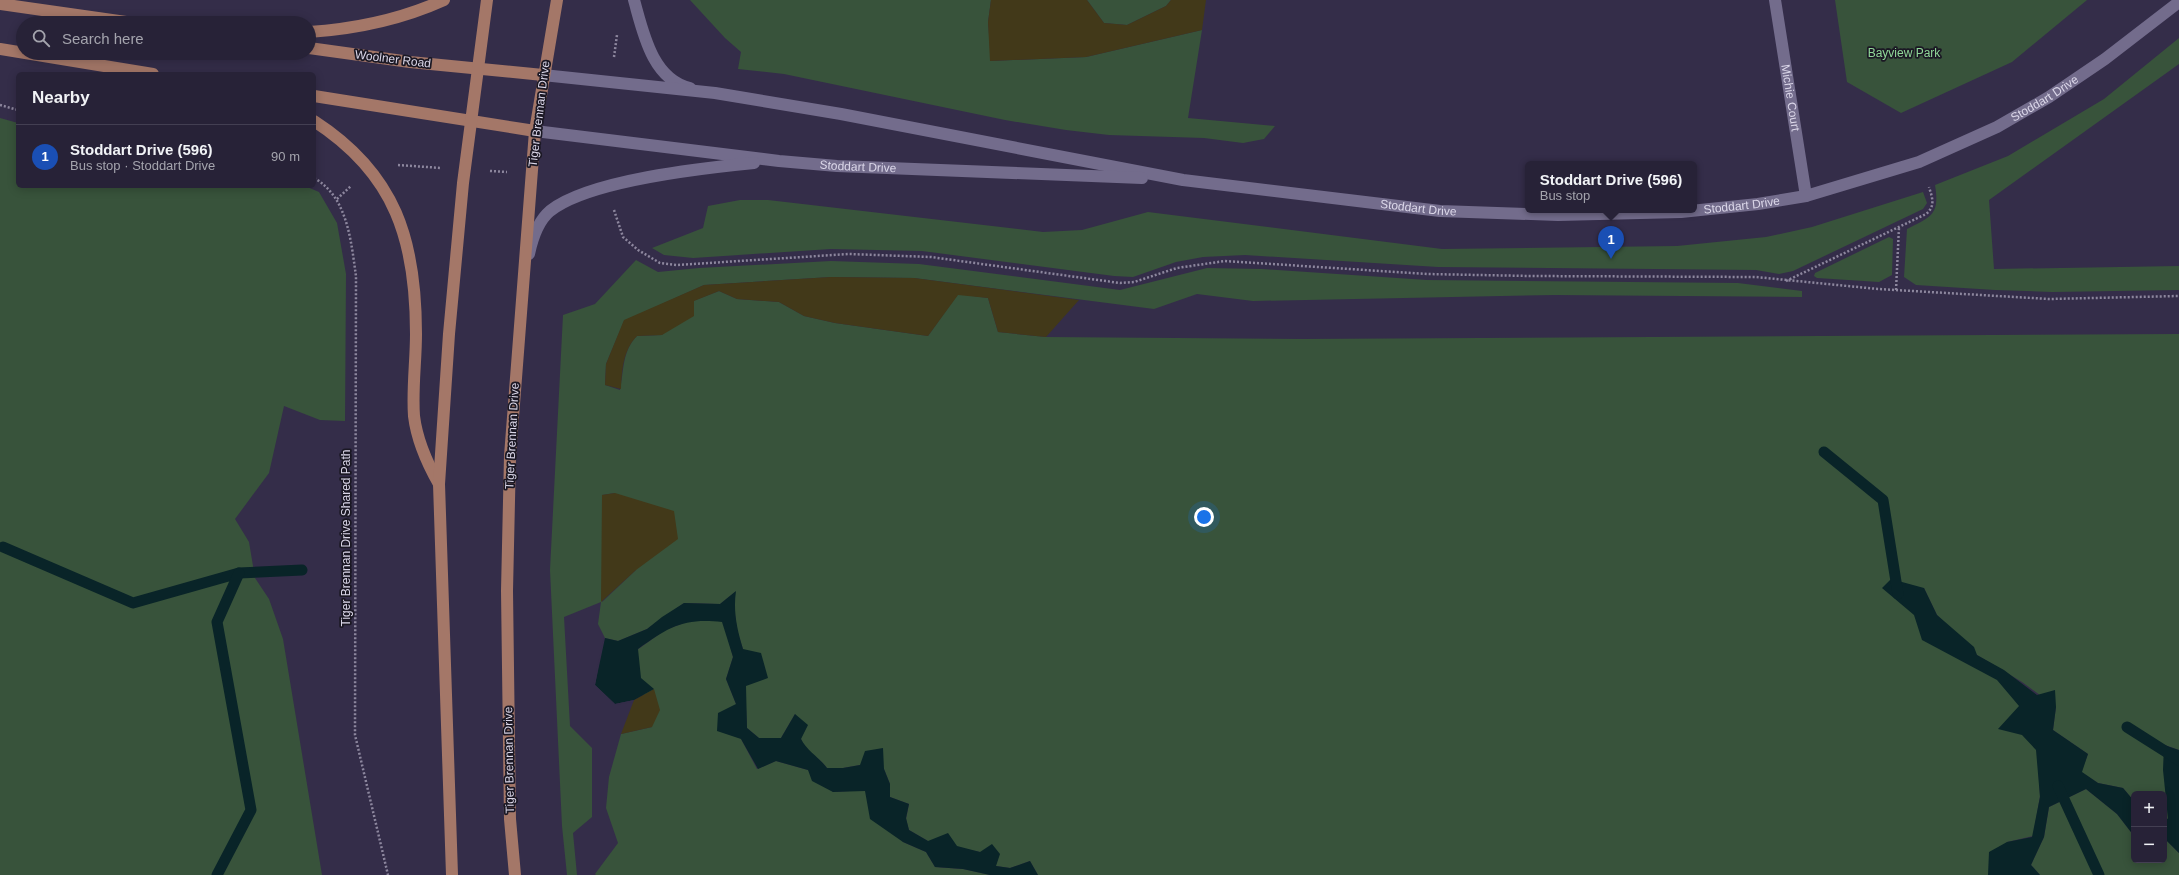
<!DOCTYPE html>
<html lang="en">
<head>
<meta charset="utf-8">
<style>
	body { margin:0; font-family:Arial,sans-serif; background:#2f2a3f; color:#f1f3f6 }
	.controls { position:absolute; right:12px; bottom:12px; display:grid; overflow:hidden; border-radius:6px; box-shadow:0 2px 10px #0003 }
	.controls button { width:36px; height:36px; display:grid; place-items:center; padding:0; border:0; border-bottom:1px solid #433f52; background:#272237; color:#f1f3f6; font:20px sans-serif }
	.you { position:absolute; left:1204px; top:517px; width:14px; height:14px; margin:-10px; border:3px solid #fff; border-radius:50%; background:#1a73e8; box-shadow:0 0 0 6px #1a73e833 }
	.badge { display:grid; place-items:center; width:26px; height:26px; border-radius:50%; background:#24c9fe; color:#fff; font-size:13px; font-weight:700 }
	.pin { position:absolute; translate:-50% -33px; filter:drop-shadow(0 1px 2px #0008) }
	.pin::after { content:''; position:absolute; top:21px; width:14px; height:12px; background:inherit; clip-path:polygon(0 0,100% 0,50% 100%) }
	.popup { position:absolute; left:1525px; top:161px; width:172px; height:52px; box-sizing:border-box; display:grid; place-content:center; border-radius:6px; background:#272237; filter:drop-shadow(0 1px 3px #0005); font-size:13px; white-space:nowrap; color:#a4a4ad }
	.popup b { font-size:15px; color:#f1f3f6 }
	.popup::after { content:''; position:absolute; left:50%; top:100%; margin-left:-8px; border:8px solid transparent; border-top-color:#272237 }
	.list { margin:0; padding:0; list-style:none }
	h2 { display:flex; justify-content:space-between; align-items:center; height:52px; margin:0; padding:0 16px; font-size:17px }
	h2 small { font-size:13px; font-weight:400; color:#a4a4ad }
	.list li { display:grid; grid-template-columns:26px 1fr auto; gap:12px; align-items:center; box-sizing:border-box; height:64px; padding:0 16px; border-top:1px solid #433f52 }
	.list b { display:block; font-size:15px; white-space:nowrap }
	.list p { margin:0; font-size:13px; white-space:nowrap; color:#a4a4ad }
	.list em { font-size:13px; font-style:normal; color:#a4a4ad }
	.icon { flex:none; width:22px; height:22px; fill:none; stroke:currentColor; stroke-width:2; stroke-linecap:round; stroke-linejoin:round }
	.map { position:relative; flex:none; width:2179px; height:875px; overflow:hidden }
	.search { position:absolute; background:#272237; box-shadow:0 2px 10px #0003; left:16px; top:16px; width:300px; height:44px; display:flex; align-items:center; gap:10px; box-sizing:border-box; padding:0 14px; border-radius:22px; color:#a4a4ad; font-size:15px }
	.panel { position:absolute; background:#272237; box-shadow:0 2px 10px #0003; left:16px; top:72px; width:300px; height:116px; border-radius:6px }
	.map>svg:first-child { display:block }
</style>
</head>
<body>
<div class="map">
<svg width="2179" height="875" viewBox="0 0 2179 875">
	<rect width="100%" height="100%" fill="#342d49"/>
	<!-- green -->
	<g fill="#38533b" fill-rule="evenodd">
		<path d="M690,0H991L988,22L991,61L1086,57L1202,30L1188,118L1275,126L1264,139L1243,143L1204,138L1109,135L1066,130L1005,120L784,74L738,69L741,52L725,38Z"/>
		<path d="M1087,0H1171L1166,6L1127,25L1104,23Z"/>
		<path d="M1835,0H2087L2012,62L1901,113L1847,82Z"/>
		<path d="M2179,38V64L1989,200L1994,269L2179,266V290L2052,292L1995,290L1916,285L1904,277L1907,229C1931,217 1940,215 1935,185L2008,156L2104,99Z"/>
		<path d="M0,118L18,123V186H305L319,192L337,223L346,274L345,421L320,420L284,406L269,473L235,519L249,542L255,578L269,599L283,639L322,875H0Z"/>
		<path d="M1923,192L1927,203L1923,209L1793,271L1779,274L1756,270L1438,267L1245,255L1203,257L1176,262L1133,277L1114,276L922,251L831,249L693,258L664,255L652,248L703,228L708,206L740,200H768L1043,232L1082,230L1148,212L1442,249L1677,246L1766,237L1812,227Z"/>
		<path d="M1889,237L1893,239L1892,275L1879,282L1817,278L1814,276L1815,273Z"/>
		<path d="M636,260L658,272L699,268L831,261L919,264L1120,290L1207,268L1262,269L1427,280L1738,283L1802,291V297L1555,295L1253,301L1197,294L1154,309L914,278L831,277L704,285L624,321L606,364L605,385L620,390C624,371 622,351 637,336L662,335L693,301L719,291L737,299L779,302L804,316L835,323L928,336L958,294L988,298L998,332L1046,337L1302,339L2179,334V750L2165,745L2168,819L2164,817V794H2134V801L2123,788L2098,783L2081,772L2088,754L2053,730L2056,707L2022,682L1977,655L1937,615L1924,588L1894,596L1964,660L1997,679L2020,706L2022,734L2037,749L2040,796L2033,836L2007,842L1989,875H1038L1030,861L1010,868L996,866L980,852L928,841L909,830L906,819L909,804L890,797V784L884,769L860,765L843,768H827C819,757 812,756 806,748C799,740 798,725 795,714L781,738H759L747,728L743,649L737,630L734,606L735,592L720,604L684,603L647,629L618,641L605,638L598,624L601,602L564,617L570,726L592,748V817L573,833L577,875H567L562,826L550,570L563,315L595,304ZM615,493L636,570L602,602V495Z"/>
		<path d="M698,618L723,621L733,657L726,679L736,704L741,739L757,769L776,761L808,770L833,792L865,790L903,842L926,852L935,867L963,869L990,875H596L595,874L618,843L606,808L609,777L621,734L652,727L640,680L637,650L665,630Z"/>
		<path d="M2086,789L2117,814L2134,836V860H2164V838L2179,853V875H2040L2031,865L2044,837L2049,807Z"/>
	</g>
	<!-- sand -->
	<g fill="#423919">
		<path d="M991,0H1087L1104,23L1127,25L1166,6L1171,0H1206L1202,30L1086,57L990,61L988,22Z"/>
		<path d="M831,277L914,278L1079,300L1046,337L998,332L988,298L958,295L928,336L835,323L804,316L779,302L737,299L719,291L694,301V316L662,335L637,336C623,350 622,370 621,389L605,385L606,364L624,320L704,285Z"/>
		<path d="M615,493L674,511L678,539L636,570L601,602L602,495Z"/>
		<path d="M654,689L660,710L652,727L621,734L634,700Z"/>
	</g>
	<!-- water -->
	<g fill="#092428">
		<path d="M1891,579L1924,588L1937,615L1974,647L1977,655L2004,670L2037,695L2055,690L2056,707L2053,730L2088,754L2082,772L2098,783L2123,788L2134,801V836L2117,814L2086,789L2049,807L2044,837L2031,865L2040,875H1988L1989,852L2007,842L2032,837L2040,797L2036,750L2022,735L1998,729L2019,706L1997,680L1922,640L1914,615L1882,588Z"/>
		<path d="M736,591C733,611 737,629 743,649L761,653L768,678L746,686L747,728L759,738H781L795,714L808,725L801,739C807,751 819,757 827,768H843L860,765L865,751L883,748L884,769L890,784V797L909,804L906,818L909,830L928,841L948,833L957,846L980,852L992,844L1000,854L996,866L1010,868L1030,861L1038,875H990L963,869L935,867L926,852L903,842L870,819L865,791L833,792L812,781L808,770L776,761L758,769L741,739L717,731L718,713L736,704L726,679L733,657L722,622C683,618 669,627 638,649L641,678L654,689L634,700L615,704L595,685L605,638L618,641L647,629L662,617L684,603L720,604Z"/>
		<path d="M2164,745L2179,750V853L2164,838V817L2168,819L2163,770Z"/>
	</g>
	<!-- pier -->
	<path fill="#342d49" d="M604,636L595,685L615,704L634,700L633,702L614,705L593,686Z"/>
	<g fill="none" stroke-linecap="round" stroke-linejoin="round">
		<!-- stream -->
		<g stroke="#092428" stroke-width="11">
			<path d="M1824,452L1883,500L1898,594"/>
			<path d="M3,547L133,603L239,573L302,570"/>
			<path d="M2127,727L2179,760"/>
			<path d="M2058,786L2099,875"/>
			<path d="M217,875L251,810L217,622L239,573"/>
		</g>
		<!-- path -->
		<g stroke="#8d879e" stroke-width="2.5" stroke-dasharray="2 2" stroke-linecap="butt">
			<path d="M614,57L617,35"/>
			<path d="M0,105L18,110"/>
			<path d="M398,165L441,168"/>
			<path d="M490,171L507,172"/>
			<path d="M314,178C348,197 351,242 356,276L355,735L388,875"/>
			<path d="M337,199L351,186"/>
			<path d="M614,210L623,237L638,250L660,263L677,265L849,254L931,257L1120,283L1134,282L1177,268L1225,261L1427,274L1530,276L1756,277L1878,289L2049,299L2179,296"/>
			<path d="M1786,281L1926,214C1936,206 1932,197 1929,187"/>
			<path d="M1896,290L1899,227"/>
		</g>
		<!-- minor -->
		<g stroke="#736c8c" stroke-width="12">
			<path d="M634,0C643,32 652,79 690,88"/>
			<path id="s1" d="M1775,0L1806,196"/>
			<path id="s2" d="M543,75L715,93L841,114L1183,180L1440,211L1558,215L1681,212L1758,204L1806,196L1919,162L1997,127L2049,97L2105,59L2179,2"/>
			<path id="s3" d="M535,131L779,161L837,166L1142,178"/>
			<path d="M529,254C532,240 538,221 550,211C589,180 703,168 754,163"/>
		</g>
		<!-- major -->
		<g stroke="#a47768" stroke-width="12">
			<path d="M0,4L133,23"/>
			<path d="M309,32C355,29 402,19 444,0"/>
			<path d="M309,48L410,62L543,75"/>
			<path d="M0,49L153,74"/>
			<path d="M314,96L535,131"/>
			<path d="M314,121C396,174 416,241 416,334C416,361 412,389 414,416C417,441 427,463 439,484"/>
			<path d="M452,875L439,484L449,334L463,183L487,0"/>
			<path d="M515,875L510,819L507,591L510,456L535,131L557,0"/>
		</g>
	</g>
	<g text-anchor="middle" stroke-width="3.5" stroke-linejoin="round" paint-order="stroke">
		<!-- park labels -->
		<g font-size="12" fill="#90d798" stroke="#1b1824">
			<text x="1904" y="57">Bayview Park</text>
		</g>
		<!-- street labels -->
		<g font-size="12" fill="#dbd7e9" stroke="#1b1824">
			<text transform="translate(393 59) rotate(7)" y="4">Woolner Road</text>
			<text dy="4" stroke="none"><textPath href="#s1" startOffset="99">Michie Court</textPath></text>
			<text dy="4" stroke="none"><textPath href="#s2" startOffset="1534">Stoddart Drive</textPath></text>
			<text transform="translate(539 114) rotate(-83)" y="4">Tiger Brennan Drive</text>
			<text dy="4" stroke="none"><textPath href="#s3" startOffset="325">Stoddart Drive</textPath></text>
			<text dy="4" stroke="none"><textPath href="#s2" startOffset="1210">Stoddart Drive</textPath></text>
			<text dy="4" stroke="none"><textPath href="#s2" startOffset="886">Stoddart Drive</textPath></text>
			<text transform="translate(512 436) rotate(-87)" y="4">Tiger Brennan Drive</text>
			<text transform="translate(346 538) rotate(-90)" y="4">Tiger Brennan Drive Shared Path</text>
			<text transform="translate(509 760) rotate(-91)" y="4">Tiger Brennan Drive</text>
		</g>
	</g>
</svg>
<div class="controls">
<button>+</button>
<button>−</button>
</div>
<div class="you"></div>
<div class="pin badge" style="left:1611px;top:259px;background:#1a4fb4">1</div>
<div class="popup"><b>Stoddart Drive (596)</b>Bus stop</div>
<div class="search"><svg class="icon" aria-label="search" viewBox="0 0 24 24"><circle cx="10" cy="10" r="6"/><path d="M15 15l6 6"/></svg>Search here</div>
<section class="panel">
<h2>Nearby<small></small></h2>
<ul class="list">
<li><span class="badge" style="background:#1a4fb4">1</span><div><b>Stoddart Drive (596)</b><p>Bus stop · Stoddart Drive</p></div><em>90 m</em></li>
</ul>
</section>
</div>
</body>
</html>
